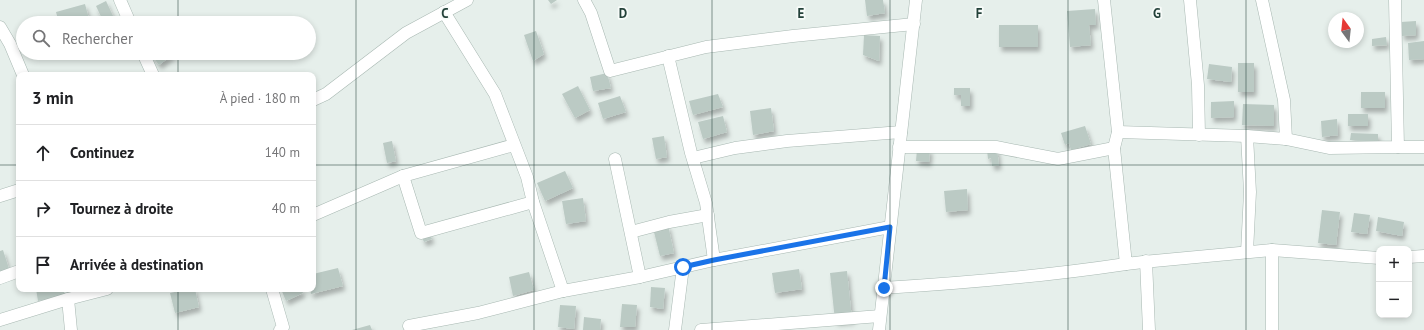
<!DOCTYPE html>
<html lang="fr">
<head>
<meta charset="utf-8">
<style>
	body { margin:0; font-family:"PT Sans",sans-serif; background:#f6f6f6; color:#202124 }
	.controls { position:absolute; right:12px; bottom:12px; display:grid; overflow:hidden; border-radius:8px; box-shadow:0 2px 6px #0003 }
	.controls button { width:36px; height:36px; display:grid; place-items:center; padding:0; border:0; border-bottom:1px solid #e0e0e0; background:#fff; color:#202124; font:20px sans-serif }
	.compass { position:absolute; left:1328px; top:12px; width:36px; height:36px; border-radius:50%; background:#fff; box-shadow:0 2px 6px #0003; rotate:345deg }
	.stop { position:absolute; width:12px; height:12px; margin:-9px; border:3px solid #1a73e8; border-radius:50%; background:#fff }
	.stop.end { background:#1a73e8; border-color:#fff; box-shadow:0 1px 4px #0008 }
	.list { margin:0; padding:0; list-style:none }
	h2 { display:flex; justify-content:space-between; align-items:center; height:52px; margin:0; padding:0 16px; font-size:17px }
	h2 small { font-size:13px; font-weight:400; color:#757577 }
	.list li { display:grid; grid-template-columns:26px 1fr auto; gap:12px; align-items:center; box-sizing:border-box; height:56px; padding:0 16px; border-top:1px solid #e0e0e0 }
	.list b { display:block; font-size:15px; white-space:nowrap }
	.list em { font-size:13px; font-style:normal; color:#757577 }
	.icon { flex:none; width:22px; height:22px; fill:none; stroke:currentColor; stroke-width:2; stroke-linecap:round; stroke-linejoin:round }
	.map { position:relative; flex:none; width:1424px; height:330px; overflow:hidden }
	.search { position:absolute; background:#fff; box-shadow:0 2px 6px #0003; left:16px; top:16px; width:300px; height:44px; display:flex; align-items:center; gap:10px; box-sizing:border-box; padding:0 14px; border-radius:22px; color:#757577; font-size:15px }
	.panel { position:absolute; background:#fff; box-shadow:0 2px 6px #0003; left:16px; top:72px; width:300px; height:220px; border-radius:8px }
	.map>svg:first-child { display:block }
</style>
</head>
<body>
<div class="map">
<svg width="1424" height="330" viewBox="0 0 1424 330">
	<defs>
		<filter id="shadow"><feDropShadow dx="2.5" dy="4.5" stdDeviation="2" flood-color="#0004"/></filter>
	</defs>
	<rect width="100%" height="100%" fill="#e6efeb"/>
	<!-- building -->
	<g fill="#bbcac4" filter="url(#shadow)">
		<path d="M548,0H557L551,4Z"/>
		<path d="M865,0H883L885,13L867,16Z"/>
		<path d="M106,1L114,18L104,23L96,6Z"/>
		<path d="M85,4L90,23H59L56,12Z"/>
		<path d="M1095,9L1096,25H1089L1091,45L1070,47L1067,11Z"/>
		<path d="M1416,21V35L1402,36L1401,22Z"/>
		<rect x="999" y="25" width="39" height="22"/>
		<path d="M536,31L544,54L533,61L524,35Z"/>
		<path d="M864,35L880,36L879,61L863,55Z"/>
		<path d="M1386,37L1387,45L1372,46V39Z"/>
		<path d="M1424,41V59L1409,60L1408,43Z"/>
		<path d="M150,53H175L159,65Z"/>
		<rect x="1238" y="63" width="16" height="29"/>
		<path d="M1209,64L1232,67L1231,82L1207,79Z"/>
		<path d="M607,73L611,88L593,91L590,77Z"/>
		<path d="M578,86L590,110L575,118L562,94Z"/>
		<path d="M954,88H970V106H961V95H954Z"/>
		<rect x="1361" y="92" width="24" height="16"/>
		<path d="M718,94L723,107L693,115L689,101Z"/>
		<path d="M620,96L626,112L603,119L598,103Z"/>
		<path d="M1234,101V117L1211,118V102Z"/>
		<path d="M1243,104L1274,105V126L1242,125Z"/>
		<path d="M771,108L774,131L753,135L750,111Z"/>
		<rect x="1348" y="114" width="20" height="12"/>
		<path d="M723,116L727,132L703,139L698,122Z"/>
		<path d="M1337,119L1338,135L1322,137L1321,121Z"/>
		<path d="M1085,126L1091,144L1071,150L1069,143L1065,145L1061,133Z"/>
		<path d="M1351,133L1378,134V142L1350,140Z"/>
		<path d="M664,136L667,157L656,159L652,138Z"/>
		<path d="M392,141L396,161L387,163L383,143Z"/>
		<path d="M917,149H930L929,162L916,161Z"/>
		<path d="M997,149L999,165L992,166L991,158L988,159L987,150Z"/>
		<path d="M565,171L573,188L545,201L537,183Z"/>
		<path d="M967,189L968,210L946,212L944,191Z"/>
		<path d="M583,198L586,221L566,224L562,201Z"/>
		<path d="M1322,210L1340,212L1336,245L1318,243Z"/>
		<path d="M1354,213L1370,215L1367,234L1351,232Z"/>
		<path d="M1378,217L1404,222L1402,236L1376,231Z"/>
		<path d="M668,225L674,253L660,256L653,228Z"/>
		<path d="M429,232L432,239L424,242L421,235Z"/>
		<path d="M3,250L10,272L0,273V251Z"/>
		<path d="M338,268L343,286L311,294L310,289H313V274Z"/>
		<path d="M799,269L802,289L775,293L772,273Z"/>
		<path d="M847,271L852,320L835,321L830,273Z"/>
		<path d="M529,272L534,290L513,296L509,277Z"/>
		<path d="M651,287L665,288L663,309L650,307Z"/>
		<path d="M36,289H63L65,295L38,301Z"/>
		<path d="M189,289H195L199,307L175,313L170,293Z"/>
		<path d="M281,289H301L303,293L286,301Z"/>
		<path d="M622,304L637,305L635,327H620Z"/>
		<path d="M560,305L576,306L574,329L558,327Z"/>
		<path d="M584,317L601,319L600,330H583Z"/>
		<path d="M370,325L372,330H352Z"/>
	</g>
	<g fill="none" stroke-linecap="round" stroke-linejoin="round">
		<defs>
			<g id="street">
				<path d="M120,0L130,23"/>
				<path d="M584,0L591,13L610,71L706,47L793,36L914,24"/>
				<path d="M1104,0L1118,132L1114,148L1126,264L1143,262L1272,250L1379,258"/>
				<path d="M1190,0L1198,85L1199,135"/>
				<path d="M1262,0L1284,100L1286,139"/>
				<path d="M444,12L495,94L527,177L533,202L563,291"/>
				<path d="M0,27L10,44L23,75"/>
				<path d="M143,53L153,75"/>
				<path d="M668,56L691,153L706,203L714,260"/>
				<path d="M313,100L326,94L406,33L467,0"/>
				<path d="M1118,132L1247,136L1286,139L1329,148L1398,147L1395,0"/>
				<path d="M1247,136L1250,192L1247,252"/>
				<path d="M899,147H996L1058,159L1114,148"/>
				<path d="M1398,147H1424"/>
				<path d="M693,158L735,148L787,141L901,132"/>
				<path d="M615,159L640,277"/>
				<path d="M403,176L421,233L533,202"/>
				<path d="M0,196L19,190"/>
				<path d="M313,215L403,176L514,145"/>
				<path d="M631,232L669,222L708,215"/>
				<path d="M1272,250V330"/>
				<path d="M1409,257L1424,256"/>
				<path d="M1146,261L1149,330"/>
				<path d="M0,278L19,271"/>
				<path d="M883,288C965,283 1046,276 1126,264"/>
				<path d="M272,289L283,327L280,330"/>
				<path d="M68,299L71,330"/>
				<path d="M0,320L68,299L107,289"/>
				<path d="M409,326L478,313L563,291L640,277L714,260L890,227"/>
				<path d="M675,330L683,267"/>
				<path d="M701,330L880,316"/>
				<path d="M879,330L916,0"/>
			</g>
		</defs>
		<!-- street casing -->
		<use href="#street" stroke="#a8b8b2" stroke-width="13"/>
		<!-- street -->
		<use href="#street" stroke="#fff" stroke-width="12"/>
	</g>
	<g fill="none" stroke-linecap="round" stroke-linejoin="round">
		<!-- route -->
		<path stroke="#1a73e8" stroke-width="5" d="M683,267L714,260L890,227L884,288"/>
	</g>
	<!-- grid -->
	<path fill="none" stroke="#24423a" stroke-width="1" stroke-opacity="0.55" d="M178,0V23M356,0V330M534,0V330M712,0V330M890,0V330M1068,0V330M1246,0V330M178,53V75M0,165H19M313,165H1424M178,289V330"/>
	<g font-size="13" text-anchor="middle" font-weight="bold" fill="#24423a" stroke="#f7fbf9" stroke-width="3.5" stroke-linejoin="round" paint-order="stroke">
		<text x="445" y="18">C</text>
		<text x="623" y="18">D</text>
		<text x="801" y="18">E</text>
		<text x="979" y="18">F</text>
		<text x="1157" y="18">G</text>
	</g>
</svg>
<div class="controls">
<button>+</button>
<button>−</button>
</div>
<svg class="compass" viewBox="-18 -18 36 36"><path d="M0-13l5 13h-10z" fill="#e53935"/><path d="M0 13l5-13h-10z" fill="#757577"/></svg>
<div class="stop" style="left:683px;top:267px"></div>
<div class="stop end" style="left:884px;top:288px"></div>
<div class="search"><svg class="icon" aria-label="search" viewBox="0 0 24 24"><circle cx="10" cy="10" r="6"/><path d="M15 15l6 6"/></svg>Rechercher</div>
<section class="panel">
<h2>3 min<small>À pied · 180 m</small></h2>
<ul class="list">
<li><svg class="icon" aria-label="ahead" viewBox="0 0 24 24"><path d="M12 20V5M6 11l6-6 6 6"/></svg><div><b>Continuez</b></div><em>140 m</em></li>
<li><svg class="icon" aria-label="right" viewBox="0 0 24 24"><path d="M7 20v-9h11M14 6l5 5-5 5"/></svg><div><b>Tournez à droite</b></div><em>40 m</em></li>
<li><svg class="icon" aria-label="arrive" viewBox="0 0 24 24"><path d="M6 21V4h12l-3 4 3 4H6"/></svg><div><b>Arrivée à destination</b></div></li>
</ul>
</section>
</div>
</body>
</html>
